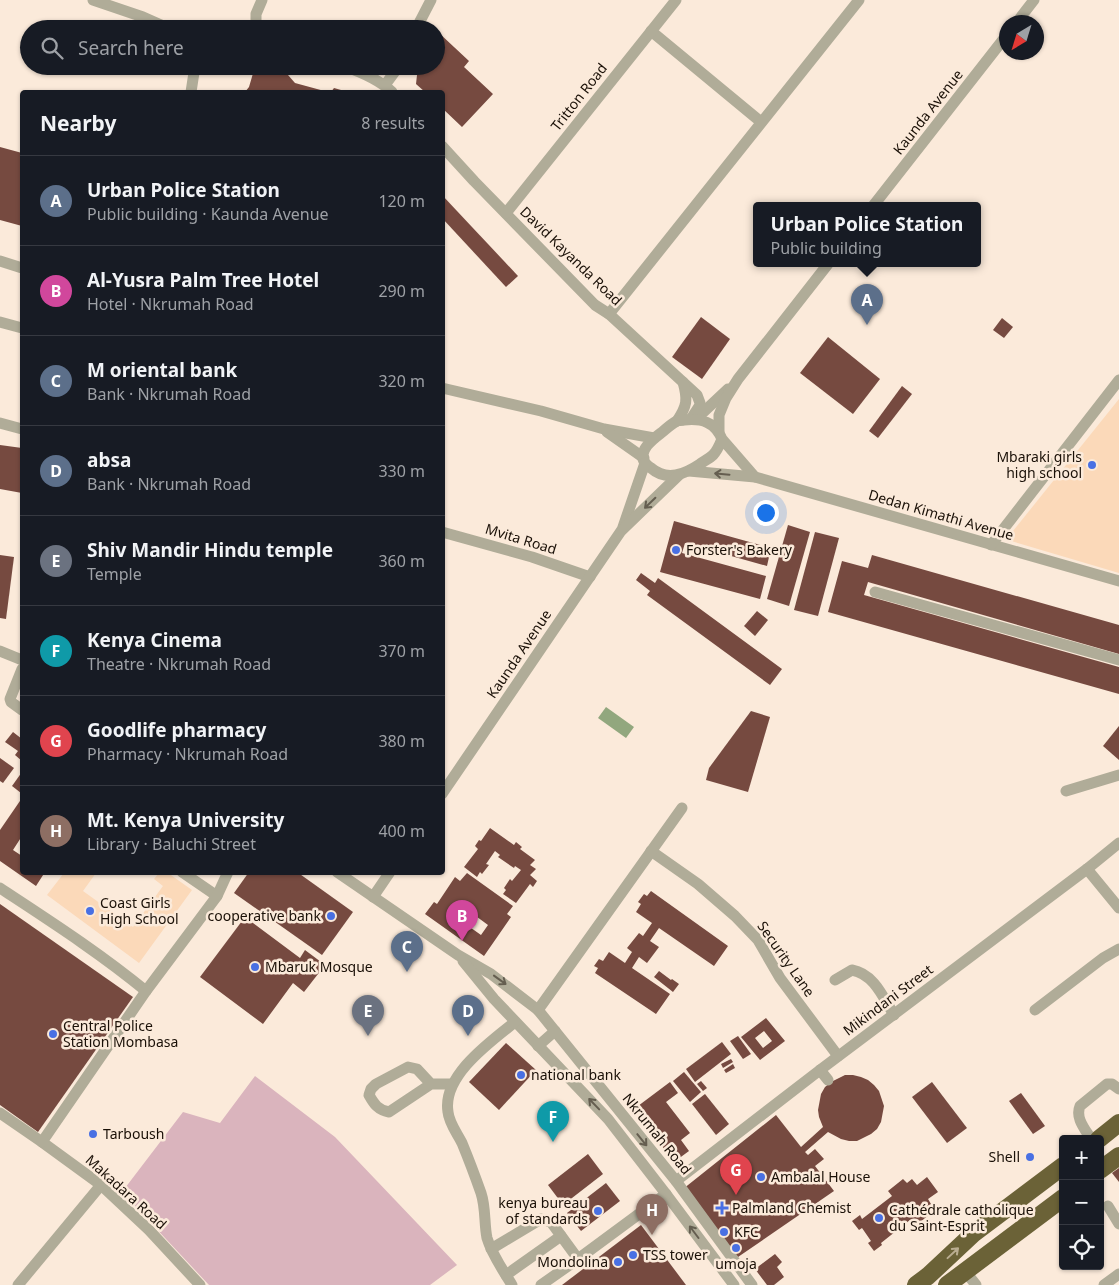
<!DOCTYPE html>
<html lang="en">
<head>
<meta charset="utf-8">
<style>
	body { margin:0; font-family:"Noto Sans",sans-serif; background:#20242c; color:#f1f3f6 }
	.controls { position:absolute; right:15px; bottom:15px; display:grid; overflow:hidden; border-radius:5px; box-shadow:0 1px 4px #0004 }
	.controls button { width:45px; height:45px; display:grid; place-items:center; padding:0; border:0; border-bottom:1px solid #363941; background:#171b24; color:#f1f3f6; font:25px sans-serif }
	.compass { position:absolute; left:999px; top:15px; width:45px; height:45px; border-radius:50%; background:#171b24; box-shadow:0 1px 4px #0004; rotate:218deg }
	.you { position:absolute; left:765px; top:512px; width:18px; height:18px; margin:-12px; border:4px solid #fff; border-radius:50%; background:#1a73e8; box-shadow:0 0 0 8px #1a73e833 }
	.badge { display:grid; place-items:center; width:32px; height:32px; border-radius:50%; background:#2563eb; color:#fff; font-size:16px; font-weight:700 }
	.pin { position:absolute; translate:-50% -41px; filter:drop-shadow(0 1px 2px #0008) }
	.pin::after { content:''; position:absolute; top:26px; width:18px; height:15px; background:inherit; clip-path:polygon(0 0,100% 0,50% 100%) }
	.popup { position:absolute; left:753px; top:202px; width:228px; height:65px; box-sizing:border-box; display:grid; place-content:center; border-radius:5px; background:#171b24; filter:drop-shadow(0 1px 4px #0005); font-size:16px; white-space:nowrap; color:#9ea1a6 }
	.popup b { font-size:19px; color:#f1f3f6 }
	.popup::after { content:''; position:absolute; left:50%; top:100%; margin-left:-10px; border:10px solid transparent; border-top-color:#171b24 }
	.list { margin:0; padding:0; list-style:none }
	h2 { display:flex; justify-content:space-between; align-items:center; height:65px; margin:0; padding:0 20px; font-size:21px }
	h2 small { font-size:16px; font-weight:400; color:#9ea1a6 }
	.list li { display:grid; grid-template-columns:32px 1fr auto; gap:15px; align-items:center; box-sizing:border-box; height:90px; padding:0 20px; border-top:1px solid #363941 }
	.list b { display:block; font-size:19px; white-space:nowrap }
	.list p { margin:0; font-size:16px; white-space:nowrap; color:#9ea1a6 }
	.list em { font-size:16px; font-style:normal; color:#9ea1a6 }
	.icon { flex:none; width:28px; height:28px; fill:none; stroke:currentColor; stroke-width:2; stroke-linecap:round; stroke-linejoin:round }
	.map { position:relative; flex:none; width:1119px; height:1285px; overflow:hidden }
	.search { position:absolute; background:#171b24; box-shadow:0 1px 4px #0004; left:20px; top:20px; width:425px; height:55px; display:flex; align-items:center; gap:12px; box-sizing:border-box; padding:0 18px; border-radius:28px; color:#9ea1a6; font-size:19px }
	.panel { position:absolute; background:#171b24; box-shadow:0 1px 4px #0004; left:20px; top:90px; width:425px; height:785px; border-radius:5px }
	.map>svg:first-child { display:block }
</style>
</head>
<body>
<div class="map">
<svg width="1119" height="1285" viewBox="0 0 1119 1285">
	<rect width="100%" height="100%" fill="#fbeada"/>
	<!-- built -->
	<g fill="#fbd9b9">
		<path d="M1119,399V573L1008,540L1013,531Z"/>
		<path d="M64,873H96L83,891L133,927L163,886L154,879L159,873H168L192,890L139,963L47,895Z"/>
	</g>
	<!-- green -->
	<path fill="#dab4bd" d="M255,1076L335,1137L457,1265L430,1285H209L122,1192L183,1112L220,1123Z"/>
	<!-- water -->
	<path fill="#92a77e" d="M606,707L634,727L626,738L598,718Z"/>
	<!-- building -->
	<g fill="#764a40" fill-rule="evenodd">
		<path d="M439,33L469,61L464,67L493,94L462,127L442,108V92H425L416,84L418,66H436V37Z"/>
		<path d="M261,67L288,75L295,83L328,92H245L249,87L254,70Z"/>
		<path d="M334,88L348,92H331Z"/>
		<path d="M0,147L22,153V226L0,220Z"/>
		<path d="M442,195L518,276L506,287L442,218Z"/>
		<path d="M701,317L730,339L702,379L672,357Z"/>
		<path d="M1002,318L1013,327L1004,338L993,330Z"/>
		<path d="M828,337L880,379L853,414L800,373Z"/>
		<path d="M902,386L912,394L878,438L869,431Z"/>
		<path d="M0,445L22,448V493L0,489Z"/>
		<path d="M674,521L771,548L767,566L685,543L682,553L766,576L760,599L660,572Z"/>
		<path d="M788,525L810,532L789,606L767,599Z"/>
		<path d="M815,532L839,538L818,616L794,610Z"/>
		<path d="M0,555L14,557L6,619L0,618Z"/>
		<path d="M872,555L1119,625V654L868,582L864,595L1119,667V694L828,612L842,561L868,568Z"/>
		<path d="M641,573L655,583L658,578L782,669L770,685L647,595L650,591L636,580Z"/>
		<path d="M757,611L768,620L755,636L744,626Z"/>
		<path d="M751,711L770,717L748,792L706,780L709,768Z"/>
		<path d="M1119,726V760L1103,746Z"/>
		<path d="M13,732L22,739V761L15,755L18,751L5,742Z"/>
		<path d="M0,758L14,768L3,783L0,781Z"/>
		<path d="M22,772V791L21,793L12,786Z"/>
		<path d="M22,798V836L13,850L22,856V872H45L36,886L0,861V830Z"/>
		<path d="M490,828L514,845L516,842L522,847L520,849L535,860L530,865L536,869L530,875L537,881L533,887L530,884L516,903L503,894L506,890L504,888L510,879L512,881L521,870L515,866L514,868L498,857L500,855L495,851L486,864L489,865L482,874L480,872L477,877L464,867L478,849L475,846L479,840L481,841Z"/>
		<path d="M249,872H297L353,912L322,955L234,893Z"/>
		<path d="M467,873L513,906L507,914L511,917L484,956L425,914L434,902L437,904L455,877L460,881ZM458,903L488,925L481,935L450,913Z"/>
		<path d="M651,891L728,946L714,966L659,928L650,941L659,947L647,963L639,957L632,968L670,994L656,1014L595,973L598,968L594,966L599,959L603,961L609,952L625,963L632,952L627,948L639,933L643,936L652,923L636,912L641,904L638,902L644,894L647,896Z"/>
		<path d="M0,904L133,997L38,1132L0,1105Z"/>
		<path d="M245,917L300,958L305,950L325,965L304,992L293,983L263,1024L200,977Z"/>
		<path d="M659,971L671,980L672,979L679,984L673,992L654,977Z"/>
		<path d="M766,1018L785,1041L760,1060L741,1037ZM764,1031L772,1041L763,1048L755,1038Z"/>
		<path d="M738,1036L751,1054L743,1059L730,1041Z"/>
		<path d="M722,1042L731,1054L695,1082L686,1069Z"/>
		<path d="M506,1043L536,1070L499,1110L469,1082Z"/>
		<path d="M731,1059L733,1062L723,1068L721,1064Z"/>
		<path d="M733,1064L735,1068L726,1073L724,1070Z"/>
		<path d="M684,1072L701,1092L690,1102L673,1081Z"/>
		<path d="M845,1075H853L861,1077L868,1080L874,1085L879,1091L884,1106L881,1122L877,1129L871,1134L857,1141H849L841,1139L828,1132L805,1152L808,1155L815,1149L824,1159L815,1166L834,1191L738,1257L683,1189L776,1115L801,1147L823,1127L819,1117L818,1110L821,1094L825,1087L831,1082Z"/>
		<path d="M701,1081L707,1088L703,1091L697,1084Z"/>
		<path d="M670,1082L678,1093L666,1102L690,1133L681,1140L689,1151L674,1162L634,1109Z"/>
		<path d="M932,1082L967,1128L947,1143L912,1097Z"/>
		<path d="M1021,1093L1045,1126L1033,1134L1009,1101Z"/>
		<path d="M705,1094L729,1124L716,1135L692,1104Z"/>
		<path d="M588,1154L603,1174L563,1205L548,1185Z"/>
		<path d="M1119,1168V1182L1112,1173Z"/>
		<path d="M927,1177L938,1192L928,1199L931,1204L924,1210L929,1215L915,1226L910,1220L881,1243L882,1245L874,1251L868,1243L871,1241L862,1228L859,1230L852,1221L860,1215L862,1219L892,1196L888,1191L903,1179L907,1183L912,1179L917,1185Z"/>
		<path d="M606,1183L620,1201L581,1231L567,1213Z"/>
		<path d="M641,1225L686,1285H562Z"/>
		<path d="M775,1254L782,1262L777,1267L784,1277L774,1285H767L755,1269Z"/>
	</g>
	<g fill="none" stroke-linecap="round" stroke-linejoin="round">
		<!-- minor -->
		<g stroke="#b0ac98" stroke-width="11">
			<path d="M93,0L143,17L170,29"/>
			<path d="M1017,22L1034,0"/>
			<path d="M256,29V14L262,0"/>
			<path d="M416,29L431,0"/>
			<path d="M651,31L761,122"/>
			<path d="M344,66C361,72 380,80 392,92"/>
			<path d="M385,85L399,66"/>
			<path d="M191,92L195,66"/>
			<path d="M442,146L474,181L595,305L609,314L697,395L700,403V405L691,419"/>
			<path d="M873,206L1006,36"/>
			<path d="M506,213L676,0"/>
			<path d="M0,261L22,268"/>
			<path d="M609,314L859,0"/>
			<path d="M0,322L22,328"/>
			<path d="M442,388L541,411L604,429L654,438"/>
			<path d="M696,419L728,389"/>
			<path d="M677,421C687,406 688,400 683,382"/>
			<path d="M0,423L22,429"/>
			<path d="M719,431V415L726,398L738,379L828,264"/>
			<path d="M607,432L644,458"/>
			<path d="M722,439C720,444 717,451 713,455C709,459 704,461 700,464C685,474 667,482 651,468C649,467 647,465 645,463C637,451 653,439 661,433C666,429 671,424 677,421C679,420 682,421 684,420C702,418 715,422 722,439L755,477"/>
			<path d="M689,471L755,477L1119,581"/>
			<path d="M623,527L645,463"/>
			<path d="M442,532L532,557L590,577"/>
			<path d="M991,545L1119,380"/>
			<path d="M875,592L1119,660"/>
			<path d="M0,651L22,660"/>
			<path d="M22,669L10,699L11,702L22,710"/>
			<path d="M1066,791L1119,775"/>
			<path d="M442,794L621,531L679,475"/>
			<path d="M651,851L698,884L735,916L758,940L780,978L838,1056"/>
			<path d="M1087,869L1119,908"/>
			<path d="M182,872L217,896"/>
			<path d="M337,872L458,955L491,974L538,1010L676,1181L752,1285"/>
			<path d="M0,888C50,921 100,953 146,991"/>
			<path d="M373,897L390,872"/>
			<path d="M463,961L494,999L608,1119L666,1194L734,1285"/>
			<path d="M835,980L852,970C874,974 883,997 894,1015"/>
			<path d="M538,1010L682,808"/>
			<path d="M1035,1010L1103,958L1119,949"/>
			<path d="M538,1046L555,1031"/>
			<path d="M820,1070L828,1080"/>
			<path d="M431,1084L417,1069L408,1067L376,1084L371,1089L369,1095C374,1104 378,1110 389,1112L431,1084H452"/>
			<path d="M0,1113L42,1142L101,1185L149,1230L200,1285"/>
			<path d="M1091,1139C1085,1129 1075,1118 1080,1106L1107,1084H1112L1119,1089"/>
			<path d="M42,1142L146,991L217,896L228,872"/>
			<path d="M676,1181L820,1070L1087,869L1119,843"/>
			<path d="M1108,1206L1119,1224"/>
			<path d="M491,1249L541,1219L551,1222L578,1259"/>
			<path d="M965,1271L976,1285"/>
			<path d="M506,1275L561,1236"/>
			<path d="M18,1285L101,1185"/>
			<path d="M512,1285C503,1270 492,1255 487,1238C484,1224 486,1208 481,1193C475,1176 469,1160 462,1143C457,1133 449,1123 448,1112C442,1076 490,1042 515,1022"/>
			<path d="M541,1285L578,1259L666,1194"/>
			<path d="M1104,1285L1119,1274"/>
		</g>
		<!-- highway -->
		<g stroke="#6b6237" stroke-width="18">
			<path d="M1099,1139L1119,1123"/>
			<path d="M1100,1170L1119,1156"/>
			<path d="M916,1285L928,1276L974,1233L1063,1166"/>
			<path d="M947,1285L1063,1198"/>
		</g>
	</g>
	<!-- one-way arrows -->
	<defs><path id="oneway-shaft" d="M-6 0H5M1.5-3L5.5 0L1.5 3" fill="none" stroke-width="1.6" stroke-linecap="round" stroke-linejoin="round" transform="scale(1.25)"/></defs>
	<g stroke="#655e50">
		<use href="#oneway-shaft" transform="translate(722 474) rotate(-175)"/>
		<use href="#oneway-shaft" transform="translate(650 503) rotate(136)"/>
		<use href="#oneway-shaft" transform="translate(500 980) rotate(36)"/>
		<use href="#oneway-shaft" transform="translate(594 1104) rotate(-134)"/>
		<use href="#oneway-shaft" transform="translate(642 1140) rotate(51)"/>
		<use href="#oneway-shaft" transform="translate(694 1232) rotate(-127)"/>
	</g>
	<use stroke="#baad91" href="#oneway-shaft" transform="translate(953 1253) rotate(-43)"/>
	<!-- markers -->
	<g fill="#4970e3" stroke="#fbeada" stroke-width="2">
		<circle cx="1092" cy="465" r="5"/>
		<circle cx="676" cy="550" r="5"/>
		<circle cx="90" cy="911" r="5"/>
		<circle cx="331" cy="916" r="5"/>
		<circle cx="255" cy="967" r="5"/>
		<circle cx="53" cy="1034" r="5"/>
		<circle cx="521" cy="1075" r="5"/>
		<circle cx="93" cy="1134" r="5"/>
		<circle cx="1030" cy="1157" r="5"/>
		<circle cx="761" cy="1177" r="5"/>
		<path d="M719.5 1200.5h5v5h5v5h-5v5h-5v-5h-5v-5h5z"/>
		<circle cx="598" cy="1211" r="5"/>
		<circle cx="879" cy="1218" r="5"/>
		<circle cx="724" cy="1232" r="5"/>
		<circle cx="736" cy="1248" r="5"/>
		<circle cx="633" cy="1255" r="5"/>
		<circle cx="618" cy="1262" r="5"/>
	</g>
	<g text-anchor="middle" stroke-width="5" stroke-linejoin="round" paint-order="stroke">
		<!-- street labels -->
		<g font-size="14" fill="#1a1007" stroke="#fbeada">
			<text transform="translate(579 97) rotate(-52)" y="5">Tritton Road</text>
			<text transform="translate(928 112) rotate(-52)" y="5">Kaunda Avenue</text>
			<text transform="translate(571 256) rotate(44)" y="5">David Kayanda Road</text>
			<text transform="translate(941 515) rotate(16)" y="5">Dedan Kimathi Avenue</text>
			<text transform="translate(521 539) rotate(17)" y="5">Mvita Road</text>
			<text transform="translate(519 654) rotate(-56)" y="5">Kaunda Avenue</text>
			<text transform="translate(786 959) rotate(55)" y="5">Security Lane</text>
			<text transform="translate(888 1000) rotate(-37)" y="5">Mikindani Street</text>
			<text transform="translate(657 1134) rotate(51)" y="5">Nkrumah Road</text>
			<text transform="translate(126 1192) rotate(42)" y="5">Makadara Road</text>
		</g>
		<!-- poi labels -->
		<g font-size="14" fill="#1a1007" stroke="#fbeada" text-anchor="start">
			<text x="1082" y="462" text-anchor="end">Mbaraki girls<tspan x="1082" dy="16">high school</tspan></text>
			<text x="686" y="555">Forster's Bakery</text>
			<text x="100" y="908">Coast Girls<tspan x="100" dy="16">High School</tspan></text>
			<text x="321" y="921" text-anchor="end">cooperative bank</text>
			<text x="265" y="972">Mbaruk Mosque</text>
			<text x="63" y="1031">Central Police<tspan x="63" dy="16">Station Mombasa</tspan></text>
			<text x="531" y="1080">national bank</text>
			<text x="103" y="1139">Tarboush</text>
			<text x="1020" y="1162" text-anchor="end">Shell</text>
			<text x="771" y="1182">Ambalal House</text>
			<text x="588" y="1208" text-anchor="end">kenya bureau<tspan x="588" dy="16">of standards</tspan></text>
			<text x="732" y="1213">Palmland Chemist</text>
			<text x="889" y="1215">Cathédrale catholique<tspan x="889" dy="16">du Saint-Esprit</tspan></text>
			<text x="734" y="1237">KFC</text>
			<text x="643" y="1260">TSS tower</text>
			<text x="608" y="1267" text-anchor="end">Mondolina</text>
			<text x="736" y="1269" text-anchor="middle">umoja</text>
		</g>
	</g>
</svg>
<div class="controls">
<button>+</button>
<button>−</button>
<button><svg class="icon" aria-label="locate" viewBox="0 0 24 24"><circle cx="12" cy="12" r="6"/><path d="M12 2v4M12 18v4M2 12h4M18 12h4"/></svg></button>
</div>
<svg class="compass" viewBox="-18 -18 36 36"><path d="M0-13l5 13h-10z" fill="#e53935"/><path d="M0 13l5-13h-10z" fill="#9ea1a6"/></svg>
<div class="you"></div>
<div class="pin badge" style="left:867px;top:325px;background:#5c6f8a">A</div>
<div class="popup"><b>Urban Police Station</b>Public building</div>
<div class="pin badge" style="left:462px;top:941px;background:#d1479c">B</div>
<div class="pin badge" style="left:407px;top:972px;background:#5c6f8a">C</div>
<div class="pin badge" style="left:468px;top:1036px;background:#5c6f8a">D</div>
<div class="pin badge" style="left:368px;top:1036px;background:#6b7280">E</div>
<div class="pin badge" style="left:553px;top:1142px;background:#0f9aa8">F</div>
<div class="pin badge" style="left:736px;top:1195px;background:#e0444e">G</div>
<div class="pin badge" style="left:652px;top:1235px;background:#8d6e63">H</div>
<div class="search"><svg class="icon" aria-label="search" viewBox="0 0 24 24"><circle cx="10" cy="10" r="6"/><path d="M15 15l6 6"/></svg>Search here</div>
<section class="panel">
<h2>Nearby<small>8 results</small></h2>
<ul class="list">
<li><span class="badge" style="background:#5c6f8a">A</span><div><b>Urban Police Station</b><p>Public building · Kaunda Avenue</p></div><em>120 m</em></li>
<li><span class="badge" style="background:#d1479c">B</span><div><b>Al-Yusra Palm Tree Hotel</b><p>Hotel · Nkrumah Road</p></div><em>290 m</em></li>
<li><span class="badge" style="background:#5c6f8a">C</span><div><b>M oriental bank</b><p>Bank · Nkrumah Road</p></div><em>320 m</em></li>
<li><span class="badge" style="background:#5c6f8a">D</span><div><b>absa</b><p>Bank · Nkrumah Road</p></div><em>330 m</em></li>
<li><span class="badge" style="background:#6b7280">E</span><div><b>Shiv Mandir Hindu temple</b><p>Temple</p></div><em>360 m</em></li>
<li><span class="badge" style="background:#0f9aa8">F</span><div><b>Kenya Cinema</b><p>Theatre · Nkrumah Road</p></div><em>370 m</em></li>
<li><span class="badge" style="background:#e0444e">G</span><div><b>Goodlife pharmacy</b><p>Pharmacy · Nkrumah Road</p></div><em>380 m</em></li>
<li><span class="badge" style="background:#8d6e63">H</span><div><b>Mt. Kenya University</b><p>Library · Baluchi Street</p></div><em>400 m</em></li>
</ul>
</section>
</div>
</body>
</html>
